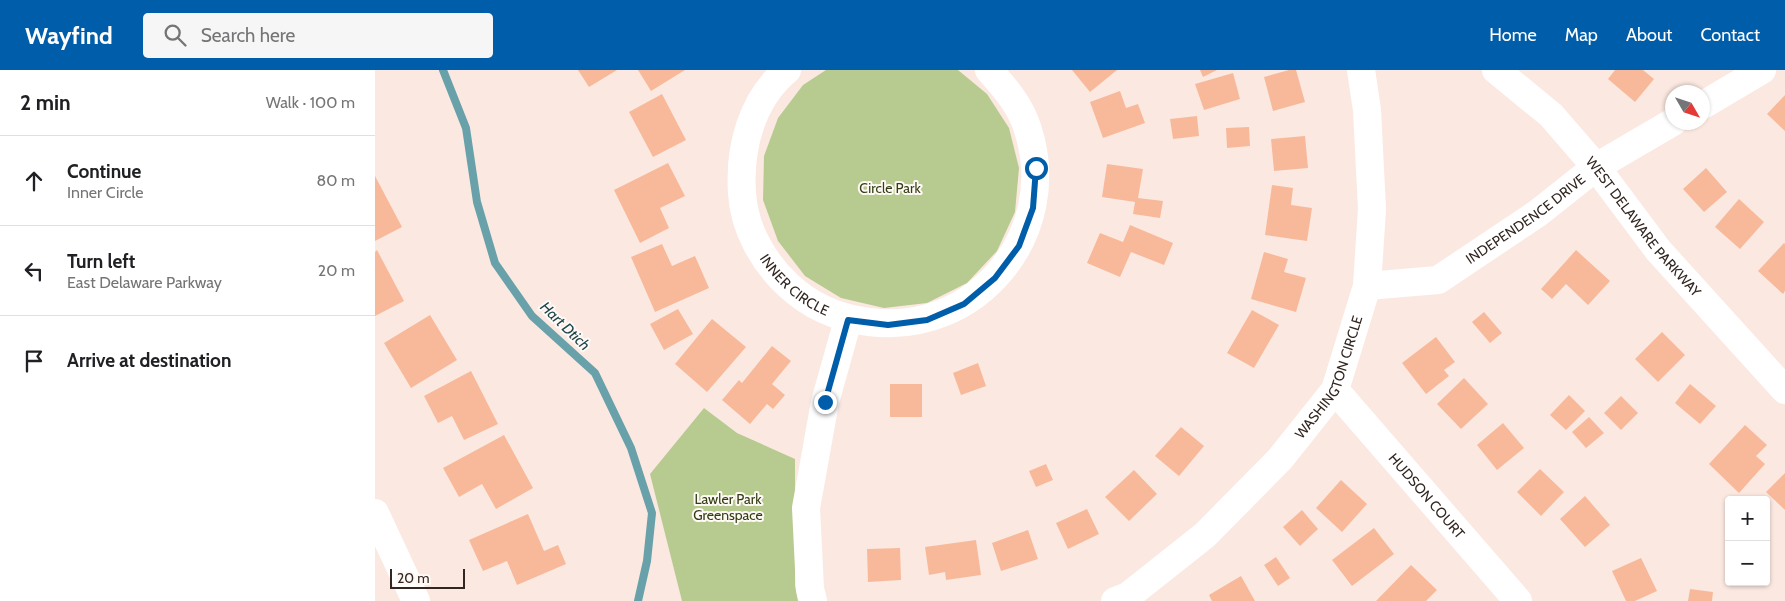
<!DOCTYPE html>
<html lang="en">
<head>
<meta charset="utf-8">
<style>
	body { margin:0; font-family:Cabin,sans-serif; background:#f6f6f6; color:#202124 }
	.controls { position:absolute; right:15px; bottom:15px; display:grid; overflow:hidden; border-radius:5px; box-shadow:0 1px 4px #0004 }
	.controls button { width:45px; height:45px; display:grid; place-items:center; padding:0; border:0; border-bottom:1px solid #e0e0e0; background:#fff; color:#202124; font:25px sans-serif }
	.compass { position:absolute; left:1290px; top:15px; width:45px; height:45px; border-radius:50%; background:#fff; box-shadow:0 1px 4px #0004; rotate:129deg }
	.scale { position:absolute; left:15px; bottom:12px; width:75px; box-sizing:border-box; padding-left:5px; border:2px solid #312621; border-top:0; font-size:14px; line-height:18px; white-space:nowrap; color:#312621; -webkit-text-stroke:4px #fff9f6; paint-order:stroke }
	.stop { position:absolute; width:15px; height:15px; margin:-11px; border:4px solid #005daa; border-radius:50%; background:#fff }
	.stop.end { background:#005daa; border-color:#fff; box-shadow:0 1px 5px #0008 }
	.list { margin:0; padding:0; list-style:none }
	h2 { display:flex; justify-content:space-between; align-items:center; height:65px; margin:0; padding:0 20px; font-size:21px }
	h2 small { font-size:16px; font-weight:400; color:#757577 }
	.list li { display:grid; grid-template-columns:32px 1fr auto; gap:15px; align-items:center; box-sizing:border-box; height:90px; padding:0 20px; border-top:1px solid #e0e0e0 }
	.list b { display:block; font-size:19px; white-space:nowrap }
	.list p { margin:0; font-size:16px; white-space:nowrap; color:#757577 }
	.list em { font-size:16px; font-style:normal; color:#757577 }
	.icon { flex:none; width:28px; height:28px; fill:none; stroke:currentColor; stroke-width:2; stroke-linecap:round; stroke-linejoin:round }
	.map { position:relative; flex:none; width:1410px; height:531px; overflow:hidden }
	header { display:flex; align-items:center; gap:30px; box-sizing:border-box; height:70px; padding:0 25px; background:#005daa; color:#fff }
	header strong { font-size:24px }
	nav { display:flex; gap:28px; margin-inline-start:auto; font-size:18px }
	.search { width:350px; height:45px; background:#f6f6f6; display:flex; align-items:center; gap:12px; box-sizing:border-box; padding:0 18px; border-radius:5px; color:#757577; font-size:19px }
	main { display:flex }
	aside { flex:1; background:#fff }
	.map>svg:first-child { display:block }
</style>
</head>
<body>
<header>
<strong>Wayfind</strong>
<div class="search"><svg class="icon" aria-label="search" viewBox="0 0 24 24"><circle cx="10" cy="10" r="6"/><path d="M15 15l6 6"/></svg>Search here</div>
<nav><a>Home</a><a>Map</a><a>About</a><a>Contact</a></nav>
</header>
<main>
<aside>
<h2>2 min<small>Walk · 100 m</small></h2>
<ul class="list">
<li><svg class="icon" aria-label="ahead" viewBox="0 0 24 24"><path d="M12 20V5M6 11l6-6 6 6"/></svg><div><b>Continue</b><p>Inner Circle</p></div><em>80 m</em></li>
<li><svg class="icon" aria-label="left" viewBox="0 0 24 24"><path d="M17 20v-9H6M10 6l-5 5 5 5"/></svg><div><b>Turn left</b><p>East Delaware Parkway</p></div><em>20 m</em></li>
<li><svg class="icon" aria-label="arrive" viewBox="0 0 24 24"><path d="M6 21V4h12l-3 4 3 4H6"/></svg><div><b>Arrive at destination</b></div></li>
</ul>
</aside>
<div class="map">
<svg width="1410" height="531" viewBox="0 0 1410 531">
	<rect width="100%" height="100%" fill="#fbe9e1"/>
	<!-- green -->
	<g fill="#b7cb90">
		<path d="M451,0H583L612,24L634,58L644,98L640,142L622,181L592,213L552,233L509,238L466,228L430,206L403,171L388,130L389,86L403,48L428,15Z"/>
		<path d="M329,338L362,363L420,389V516L423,531H307L275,404Z"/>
	</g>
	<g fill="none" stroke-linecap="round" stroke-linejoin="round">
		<!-- stream -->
		<path stroke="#69a1aa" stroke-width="8" d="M68,0L91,58L102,132L120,193L157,246L220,303L256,378L277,443L272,491L263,531"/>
	</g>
	<!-- building -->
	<g fill="#f8b99a">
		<path d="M203,0H242L214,17Z"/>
		<path d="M263,0H310L276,21Z"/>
		<path d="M697,0H742L715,22Z"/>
		<path d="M825,0H842L828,7Z"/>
		<path d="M914,0H921L930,32L898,41L889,7Z"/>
		<path d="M1240,0H1268L1279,9L1260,32L1233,9Z"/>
		<path d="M858,3L865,29L829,40L820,14Z"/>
		<path d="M745,21L751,38L763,34L770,53L728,68L715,32Z"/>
		<path d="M287,24L311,70L278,87L254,42Z"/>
		<path d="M1410,25V61L1392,44Z"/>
		<path d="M822,46L824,66L798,69L795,49Z"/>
		<path d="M874,57L875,76L852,78L851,58Z"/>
		<path d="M930,66L933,98L899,101L896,69Z"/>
		<path d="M293,93L310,126L285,138L294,158L265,173L239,120Z"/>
		<path d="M732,94L768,99L763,128L788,131L785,148L758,144L760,132L727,127Z"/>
		<path d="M1331,98L1352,122L1329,142L1308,119Z"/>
		<path d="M0,106L27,157L0,171Z"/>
		<path d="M897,115L918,118L916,135L937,138L932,171L890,165Z"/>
		<path d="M1364,129L1389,152L1365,179L1340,157Z"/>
		<path d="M755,155L798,173L789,195L756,182L745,207L712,193L725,163L748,172Z"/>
		<path d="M1409,173L1410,174V221L1408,224L1383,201Z"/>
		<path d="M287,174L297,196L320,186L334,218L280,242L256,187Z"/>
		<path d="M2,180L29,231L0,246V182Z"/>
		<path d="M1201,180L1235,211L1213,235L1191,214L1177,229L1166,219Z"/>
		<path d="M889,182L913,189L909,202L931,208L921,242L876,229Z"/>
		<path d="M303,239L318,264L289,280L275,254Z"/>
		<path d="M877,240L904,255L879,298L852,283Z"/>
		<path d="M1109,242L1127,263L1115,273L1097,252Z"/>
		<path d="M55,245L82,290L36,318L9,273Z"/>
		<path d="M337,249L371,277L332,322L300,294Z"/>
		<path d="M1287,262L1310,285L1283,312L1260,289Z"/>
		<path d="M1061,267L1080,292L1069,300L1074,306L1051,324L1027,293Z"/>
		<path d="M397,276L416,291L397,314L410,325L398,339L392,334L375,354L347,330L364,310L367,313Z"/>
		<path d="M603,293L611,316L586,325L578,303Z"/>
		<path d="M96,301L123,354L89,370L77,346L63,353L49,326Z"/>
		<path d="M1089,308L1113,334L1086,359L1062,334Z"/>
		<rect x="515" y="314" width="32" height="33"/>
		<path d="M1315,314L1341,336L1325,354L1300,333Z"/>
		<path d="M1194,325L1210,341L1191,360L1175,345Z"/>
		<path d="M1246,326L1263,343L1246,360L1229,343Z"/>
		<path d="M1214,347L1229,363L1211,378L1197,362Z"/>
		<path d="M1128,353L1149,378L1122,400L1102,375Z"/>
		<path d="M1370,355L1392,375L1381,386L1390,394L1364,423L1334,394Z"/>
		<path d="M806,357L829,376L804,406L780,386Z"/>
		<path d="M129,365L158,418L121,439L107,414L84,427L68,398Z"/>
		<path d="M671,394L678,410L661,417L654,401Z"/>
		<path d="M1165,399L1189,422L1166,446L1142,422Z"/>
		<path d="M759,400L782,424L754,451L730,427Z"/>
		<path d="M1410,403V440L1391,422Z"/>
		<path d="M966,410L992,434L967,462L941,438Z"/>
		<path d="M1210,426L1235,455L1210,477L1185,449Z"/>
		<path d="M712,439L724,464L693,479L681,453Z"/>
		<path d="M927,440L943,459L925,476L908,457Z"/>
		<path d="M153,444L169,481L183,475L191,494L142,515L132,491L108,501L94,470Z"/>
		<path d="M999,458L1019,484L977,516L957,490Z"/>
		<path d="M653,460L663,489L626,501L617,473Z"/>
		<path d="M601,470L606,505L571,510L570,502L554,505L550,477Z"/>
		<path d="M525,478L526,510L493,512L492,479Z"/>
		<path d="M901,487L915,508L903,516L889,495Z"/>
		<path d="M1266,488L1282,521L1260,531H1251L1237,501Z"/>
		<path d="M1036,495L1062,520L1051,531H1001Z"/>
		<path d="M866,506L880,531H837L834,525Z"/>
		<path d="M1315,519L1338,522L1337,531H1313Z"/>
	</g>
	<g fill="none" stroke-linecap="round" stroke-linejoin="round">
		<!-- minor -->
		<g stroke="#fff" stroke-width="28">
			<path id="s1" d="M412,0C376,30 364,79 367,123C369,158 388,192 413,215C436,237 463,248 494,252C602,266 686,163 653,60C646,36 630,18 614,0"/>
			<path id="s2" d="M1121,0L1176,45L1221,97L1283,180L1410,320"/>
			<path d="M1328,35L1387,0"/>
			<path id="s3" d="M992,216L1063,210L1163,143L1221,97L1298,52"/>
			<path id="s4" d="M960,320L1143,531"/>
			<path d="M438,531L435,519L431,438L450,332L473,250"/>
			<path id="s5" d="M740,531L753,526L830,465L905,389L960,320L992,216L997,139L992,40L986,0"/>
		</g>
		<!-- tertiary -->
		<path stroke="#fff" stroke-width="28" d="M0,443L41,531"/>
	</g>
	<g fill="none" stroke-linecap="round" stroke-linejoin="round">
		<!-- route -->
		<path stroke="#005daa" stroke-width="6" d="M450,332L473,250L513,255L552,250L589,234L620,208L644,176L658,138L661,98"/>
	</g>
	<g text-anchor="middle" stroke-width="4" stroke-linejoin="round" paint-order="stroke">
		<!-- park labels -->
		<g font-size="14" fill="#323f12" stroke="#fff9f6">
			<text x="515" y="123">Circle Park</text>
			<text x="353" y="434">Lawler Park<tspan x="353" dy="16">Greenspace</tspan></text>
		</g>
		<!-- street labels -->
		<g font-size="14" fill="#312621" stroke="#fff9f6">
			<text dy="5" stroke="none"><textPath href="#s3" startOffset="178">INDEPENDENCE DRIVE</textPath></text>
			<text dy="5" stroke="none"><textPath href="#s2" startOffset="216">WEST DELAWARE PARKWAY</textPath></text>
			<text dy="5" stroke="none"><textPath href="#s1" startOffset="246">INNER CIRCLE</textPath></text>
			<text dy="5" stroke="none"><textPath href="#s5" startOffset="316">WASHINGTON CIRCLE</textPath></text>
			<text dy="5" stroke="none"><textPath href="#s4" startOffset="140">HUDSON COURT</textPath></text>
		</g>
		<!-- water labels -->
		<g font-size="15" font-style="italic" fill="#1c444b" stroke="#fff9f6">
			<text transform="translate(190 256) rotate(44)" y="5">Hart Dtich</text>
		</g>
	</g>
</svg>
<div class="controls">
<button>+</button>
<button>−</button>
</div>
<svg class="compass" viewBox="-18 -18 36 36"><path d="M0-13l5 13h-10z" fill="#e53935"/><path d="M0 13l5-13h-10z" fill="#757577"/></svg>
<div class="scale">20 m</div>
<div class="stop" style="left:661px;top:98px"></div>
<div class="stop end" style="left:450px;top:332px"></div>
</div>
</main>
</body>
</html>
